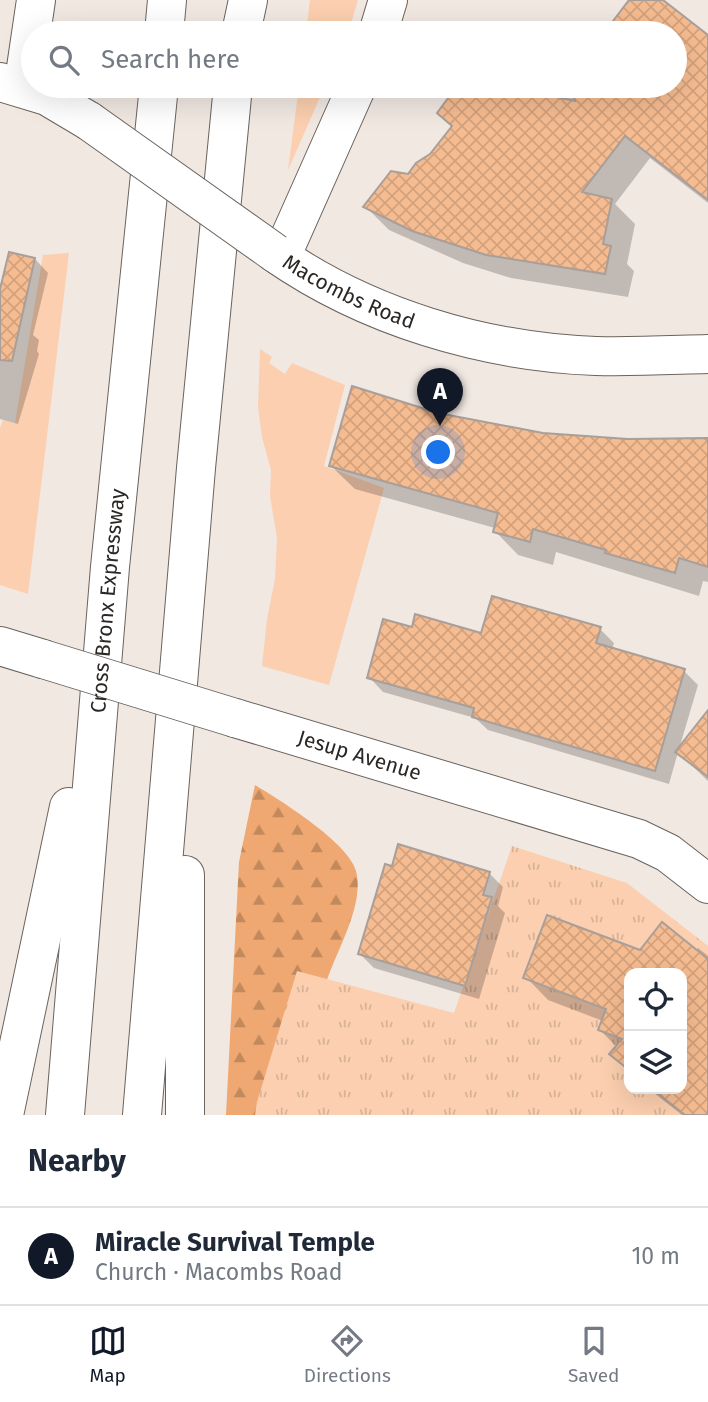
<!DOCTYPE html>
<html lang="en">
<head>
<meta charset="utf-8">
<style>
	body { margin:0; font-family:"Fira Sans",sans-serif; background:#f6f6f7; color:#1f2937 }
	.controls { position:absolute; right:21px; bottom:21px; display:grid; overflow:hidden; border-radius:14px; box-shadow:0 7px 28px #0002 }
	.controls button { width:63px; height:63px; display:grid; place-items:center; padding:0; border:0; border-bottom:2px solid #e0e1e3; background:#fff; color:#1f2937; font:35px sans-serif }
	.you { position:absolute; left:439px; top:453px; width:24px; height:24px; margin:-18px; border:5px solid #fff; border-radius:50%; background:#1a73e8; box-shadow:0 0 0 10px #1a73e833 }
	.badge { display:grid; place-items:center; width:46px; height:46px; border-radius:50%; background:#111827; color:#fff; font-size:23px; font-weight:700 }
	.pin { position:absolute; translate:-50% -58px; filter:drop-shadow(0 2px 4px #0008) }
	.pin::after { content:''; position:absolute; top:37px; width:24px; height:21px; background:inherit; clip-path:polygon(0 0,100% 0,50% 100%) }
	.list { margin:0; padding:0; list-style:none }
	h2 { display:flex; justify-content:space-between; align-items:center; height:91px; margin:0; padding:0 28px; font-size:30px }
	h2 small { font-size:23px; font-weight:400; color:#747a83 }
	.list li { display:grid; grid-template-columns:46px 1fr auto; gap:21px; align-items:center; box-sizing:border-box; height:98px; padding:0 28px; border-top:2px solid #e0e1e3 }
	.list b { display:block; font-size:26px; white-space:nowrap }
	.list p { margin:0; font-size:23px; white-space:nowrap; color:#747a83 }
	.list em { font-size:23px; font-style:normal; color:#747a83 }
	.icon { flex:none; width:38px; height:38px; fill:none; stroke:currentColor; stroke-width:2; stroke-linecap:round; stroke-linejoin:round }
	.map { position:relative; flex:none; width:708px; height:1115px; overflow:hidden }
	.search { position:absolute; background:#fff; box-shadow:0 7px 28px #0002; left:21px; right:21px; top:21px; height:77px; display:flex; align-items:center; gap:18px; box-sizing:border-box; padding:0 24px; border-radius:38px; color:#747a83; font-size:26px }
	.sheet { height:189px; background:#fff }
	nav { display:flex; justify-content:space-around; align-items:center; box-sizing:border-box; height:98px; border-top:2px solid #e0e1e3; background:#fff; font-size:19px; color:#747a83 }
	nav a { display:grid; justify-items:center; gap:4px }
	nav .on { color:#111827 }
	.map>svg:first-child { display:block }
</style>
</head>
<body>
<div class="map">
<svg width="708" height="1115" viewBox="0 0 708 1115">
	<defs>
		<pattern id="forest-firs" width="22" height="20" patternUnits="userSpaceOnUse" patternTransform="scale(1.75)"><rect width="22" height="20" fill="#efa871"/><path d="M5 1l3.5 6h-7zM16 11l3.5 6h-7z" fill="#c2895d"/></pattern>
		<pattern id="park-tufts" width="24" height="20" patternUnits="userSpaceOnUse" patternTransform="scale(1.75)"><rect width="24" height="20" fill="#fbcfaf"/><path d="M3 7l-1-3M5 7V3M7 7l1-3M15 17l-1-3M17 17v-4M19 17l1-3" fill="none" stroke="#d7b296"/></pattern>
		<pattern id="building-cross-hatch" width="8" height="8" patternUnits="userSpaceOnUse" patternTransform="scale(1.75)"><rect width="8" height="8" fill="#f6bc91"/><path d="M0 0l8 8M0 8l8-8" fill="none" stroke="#d3a27d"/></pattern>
	</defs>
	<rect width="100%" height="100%" fill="#f1e8e2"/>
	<!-- green -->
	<g fill="#fbcfaf">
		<path d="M310,0H358L348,33H306Z"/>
		<path d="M299,86H325L288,170Z"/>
		<path d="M69,253L28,594L0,585V428L3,420L15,423L43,255Z"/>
		<path d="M260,349L272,357L269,363L285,374L292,363L345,385L324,466L384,488L329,685L262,666L267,619L275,579L277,538L270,496L271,470L262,437L258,407Z"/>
	</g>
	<!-- forest -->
	<path fill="url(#forest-firs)" d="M255,785C280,800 349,843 356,871C365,905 336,951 326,983C311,1027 298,1071 284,1115H226L239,862Z"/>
	<!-- park -->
	<path fill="url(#park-tufts)" fill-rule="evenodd" d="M512,846L627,883L708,946V1115H255L257,1102L297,971L454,1013ZM629,973H682V1089H629Z"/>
	<!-- shadow -->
	<g fill="#0003">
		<path d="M631,0H660L706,36L708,33V203L650,158L615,204L635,224L627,264L634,271L628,297L511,278L463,263L389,230L366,207L408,176L431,155L454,127L439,113L459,86H493L555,99L566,86H675V33H606Z"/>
		<path d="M35,259L48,273L33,335L39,340L37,351L39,354L18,424L0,419V297Z"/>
		<path d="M438,415L542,435L628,441L708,438V582L703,581L699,596L556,552L553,565L518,555L495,531V528L355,489L331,466Z"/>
		<path d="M413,629L482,635L600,629L614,643L612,650L684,671L698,685L679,749L708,712V781L678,752L669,784L488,730L475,718L383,692L369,677Z"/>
		<path d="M489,873L503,887L498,906L505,913L479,999L374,968L360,954Z"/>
		<path d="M698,948L708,956V1115H682L649,1089H682V973H629V1072L612,1054L617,1047L600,1030L603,1021L548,1000L526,977L640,952L695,951Z"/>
	</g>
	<!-- building -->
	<g fill="url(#building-cross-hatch)" stroke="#a89f9a" stroke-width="2">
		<path d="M629,0H663L708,35V200L625,136L582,192L612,199L603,244L611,246L605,274L486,255L412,231L363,207L391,171L408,174L416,163L430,154L452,126L437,113L457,86H502L575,101L570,86H675V33H604Z"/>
		<path d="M9,252L35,258L12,361L0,360V289Z"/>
		<path d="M352,386L438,413L543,433L628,439L708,438V567L679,558L675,573L605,553L606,550L533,529L530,542L493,532L498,513L329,466Z"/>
		<path d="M492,596L601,627L596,643L685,669L655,771L472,717L474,708L367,678L383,619L412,627L415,614L481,633Z"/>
		<path d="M708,710V777L675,752Z"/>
		<path d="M398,844L490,872L483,895L492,897L465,986L358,954L385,864L392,866Z"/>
		<path d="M547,915L640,950L662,922L708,959V1115H685L652,1089H682V973H629V1070L609,1054L622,1039L598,1030L606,1009L523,978Z"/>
	</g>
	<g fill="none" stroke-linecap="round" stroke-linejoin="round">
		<defs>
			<g id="minor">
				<path d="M378,33L388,0"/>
				<path d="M23,88L36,0"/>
				<path d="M281,257L357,86"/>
				<path d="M0,646L43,659"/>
				<path id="s1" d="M235,718L639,839L668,853L708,884"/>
			</g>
			<g id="tertiary">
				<path d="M0,82L47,96L89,121"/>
				<path id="s2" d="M275,253C367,317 484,352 596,356C633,357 671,355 708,354"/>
			</g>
			<g id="motorway">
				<path d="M164,33L167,0"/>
				<path d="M241,33L248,0"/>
				<path d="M185,875V1115"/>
				<path d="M4,1115L69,807"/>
				<path id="s3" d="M65,1115L110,567L159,86"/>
				<path d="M142,1115L196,468L233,86"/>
			</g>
		</defs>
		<!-- minor casing -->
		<use href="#minor" stroke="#6a635e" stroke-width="40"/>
		<!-- tertiary casing -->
		<use href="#tertiary" stroke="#6a635e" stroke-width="40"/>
		<!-- motorway casing -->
		<use href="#motorway" stroke="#6a635e" stroke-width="40"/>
		<!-- minor -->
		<use href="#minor" stroke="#fff" stroke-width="38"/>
		<!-- tertiary -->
		<use href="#tertiary" stroke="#fff" stroke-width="38"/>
		<!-- motorway -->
		<use href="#motorway" stroke="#fff" stroke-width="38"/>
		<defs>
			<path id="minor-bridge" d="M43,659L235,718"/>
			<path id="tertiary-bridge" d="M89,121L275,253"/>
		</defs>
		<!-- minor-bridge casing -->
		<use href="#minor-bridge" stroke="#6a635e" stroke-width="40" stroke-linecap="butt"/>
		<!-- tertiary-bridge casing -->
		<use href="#tertiary-bridge" stroke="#6a635e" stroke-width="40" stroke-linecap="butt"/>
		<!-- minor-bridge -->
		<use href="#minor-bridge" stroke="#fff" stroke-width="38"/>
		<!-- tertiary-bridge -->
		<use href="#tertiary-bridge" stroke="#fff" stroke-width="38"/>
	</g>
	<g text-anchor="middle" stroke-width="6" stroke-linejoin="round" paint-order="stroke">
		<!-- street labels -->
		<g font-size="21" fill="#2a2725" stroke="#fff">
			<text dy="7" stroke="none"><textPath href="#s2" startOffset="84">Macombs Road</textPath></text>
			<text dy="7" stroke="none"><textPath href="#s3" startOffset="516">Cross Bronx Expressway</textPath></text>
			<text dy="7" stroke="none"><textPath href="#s1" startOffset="130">Jesup Avenue</textPath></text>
		</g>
	</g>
</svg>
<div class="controls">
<button><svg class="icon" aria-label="locate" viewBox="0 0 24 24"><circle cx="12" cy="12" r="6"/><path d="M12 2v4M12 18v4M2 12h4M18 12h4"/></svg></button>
<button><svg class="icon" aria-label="layers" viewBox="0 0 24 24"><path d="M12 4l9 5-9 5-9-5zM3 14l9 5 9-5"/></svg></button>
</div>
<div class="you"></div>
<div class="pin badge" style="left:440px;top:426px">A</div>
<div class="search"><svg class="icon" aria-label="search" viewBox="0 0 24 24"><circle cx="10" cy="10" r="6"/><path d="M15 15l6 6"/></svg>Search here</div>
</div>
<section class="sheet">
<h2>Nearby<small></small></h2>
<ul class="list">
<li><span class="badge">A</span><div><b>Miracle Survival Temple</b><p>Church · Macombs Road</p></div><em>10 m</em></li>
</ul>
</section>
<nav>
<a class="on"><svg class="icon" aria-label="map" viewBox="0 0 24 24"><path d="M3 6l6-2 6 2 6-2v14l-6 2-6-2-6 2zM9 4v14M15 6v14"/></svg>Map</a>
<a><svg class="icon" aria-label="directions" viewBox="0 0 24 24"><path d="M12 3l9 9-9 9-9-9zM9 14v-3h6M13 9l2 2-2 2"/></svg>Directions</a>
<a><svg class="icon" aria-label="saved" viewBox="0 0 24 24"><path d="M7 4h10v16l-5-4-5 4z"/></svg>Saved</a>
</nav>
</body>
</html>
